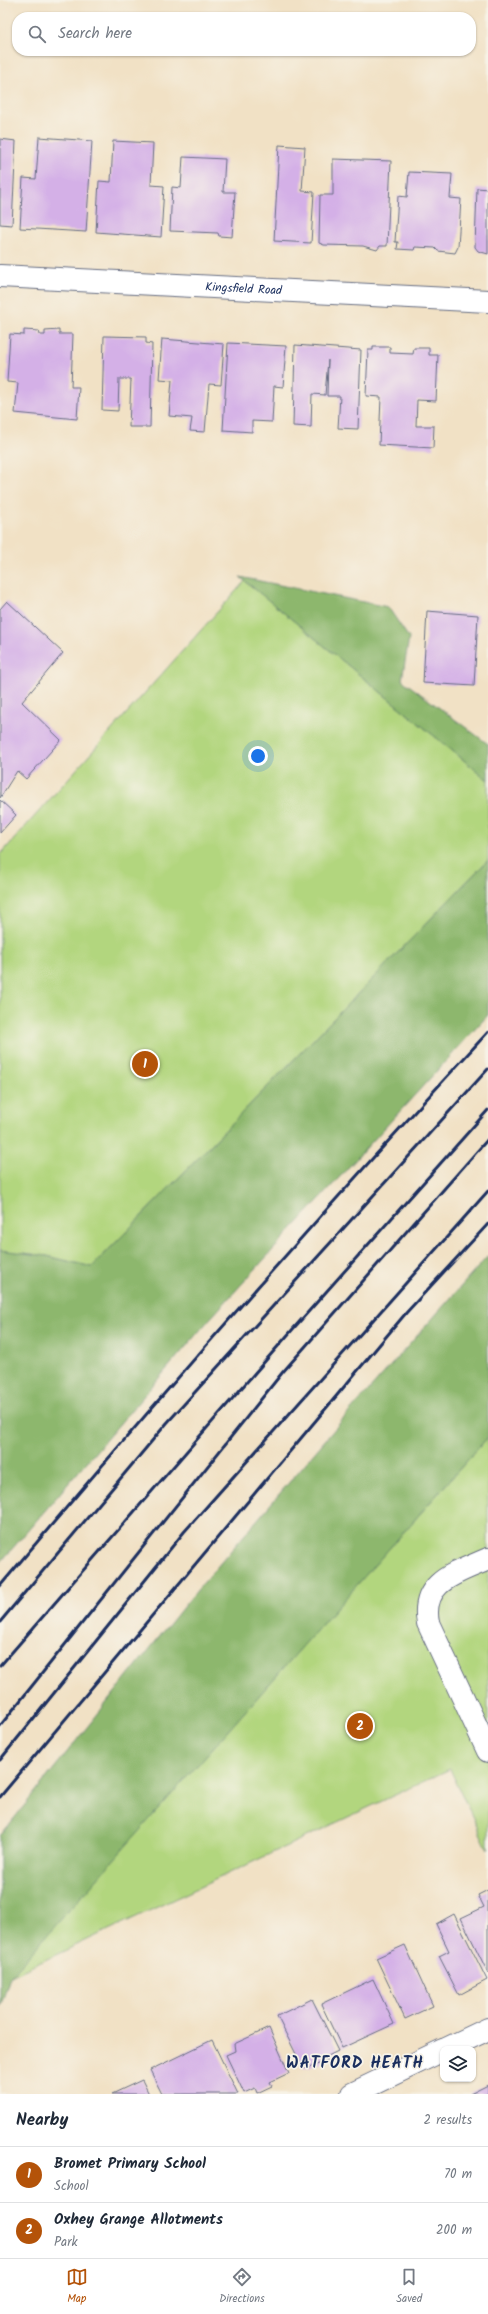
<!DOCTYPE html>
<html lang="en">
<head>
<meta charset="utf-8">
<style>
	body { margin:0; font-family:Kalam,sans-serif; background:#f6f6f7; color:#1f2937 }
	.controls { position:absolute; right:12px; bottom:12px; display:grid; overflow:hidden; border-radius:8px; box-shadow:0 1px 3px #0004 }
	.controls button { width:36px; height:36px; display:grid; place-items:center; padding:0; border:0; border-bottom:1px solid #e0e1e3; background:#fff; color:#1f2937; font:20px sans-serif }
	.you { position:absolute; left:258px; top:756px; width:14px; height:14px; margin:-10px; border:3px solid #fff; border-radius:50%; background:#1a73e8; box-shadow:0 0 0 6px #1a73e833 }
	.badge { display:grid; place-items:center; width:26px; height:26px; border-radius:50%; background:#b45309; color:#fff; font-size:13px; font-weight:700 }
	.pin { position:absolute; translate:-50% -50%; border:2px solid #fff; box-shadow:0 1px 4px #0006 }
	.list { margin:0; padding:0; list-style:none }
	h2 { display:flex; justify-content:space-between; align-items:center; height:52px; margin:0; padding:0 16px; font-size:17px }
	h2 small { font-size:13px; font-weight:400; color:#747a83 }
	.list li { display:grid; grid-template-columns:26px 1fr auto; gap:12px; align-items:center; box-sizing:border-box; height:56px; padding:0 16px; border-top:1px solid #e0e1e3 }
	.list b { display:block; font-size:15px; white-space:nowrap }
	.list p { margin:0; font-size:13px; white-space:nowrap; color:#747a83 }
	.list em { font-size:13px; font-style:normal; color:#747a83 }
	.icon { flex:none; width:22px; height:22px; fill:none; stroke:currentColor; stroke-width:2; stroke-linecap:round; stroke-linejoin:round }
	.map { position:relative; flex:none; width:488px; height:2094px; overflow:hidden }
	.search { position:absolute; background:#fff; box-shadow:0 1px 3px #0004; left:12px; right:12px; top:12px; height:44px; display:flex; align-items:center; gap:10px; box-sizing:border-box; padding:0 14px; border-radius:16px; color:#747a83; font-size:15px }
	.sheet { height:164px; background:#fff }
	nav { display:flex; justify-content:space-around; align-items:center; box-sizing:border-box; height:56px; border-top:1px solid #e0e1e3; background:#fff; font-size:11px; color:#747a83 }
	nav a { display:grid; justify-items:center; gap:2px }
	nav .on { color:#b45309 }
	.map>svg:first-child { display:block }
</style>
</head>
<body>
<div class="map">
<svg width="488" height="2094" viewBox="0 0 488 2094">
	<rect width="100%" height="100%" fill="#f7f3e8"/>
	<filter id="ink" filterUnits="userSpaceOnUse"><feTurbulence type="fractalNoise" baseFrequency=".025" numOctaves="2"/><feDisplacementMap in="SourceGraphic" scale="8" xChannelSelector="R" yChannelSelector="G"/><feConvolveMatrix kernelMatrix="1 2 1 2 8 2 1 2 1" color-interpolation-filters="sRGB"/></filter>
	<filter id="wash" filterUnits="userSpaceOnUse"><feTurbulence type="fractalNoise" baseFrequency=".012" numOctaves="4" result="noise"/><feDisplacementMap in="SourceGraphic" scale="16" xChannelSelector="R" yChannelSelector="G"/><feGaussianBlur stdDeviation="0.9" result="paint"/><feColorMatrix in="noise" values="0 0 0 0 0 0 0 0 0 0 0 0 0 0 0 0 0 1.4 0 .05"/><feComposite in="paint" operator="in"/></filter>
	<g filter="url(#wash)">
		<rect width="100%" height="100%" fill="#f1e1c5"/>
		<!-- green -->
		<g fill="#b2d67e" stroke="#66826e">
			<path d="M245,581L488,780V860L92,1267L47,1256L0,1250V855Z"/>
			<path d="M488,1437V1850L450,1769L9,1977Z"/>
		</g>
		<!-- forest -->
		<g fill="#8db76d" stroke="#547366">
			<path d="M240,577L388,607L409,638L402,680L488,744V780Z"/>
			<path d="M488,860V1015L208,1321L0,1563V1250L47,1256L92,1267Z"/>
			<path d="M488,1256V1437L10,1977L0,2008V1836L188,1601L344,1418Z"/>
		</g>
		<g id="blocks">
			<!-- building -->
			<g fill="#d4b0e7">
				<path d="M39,137L92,141L86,232L20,228L23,178L36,179Z"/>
				<path d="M0,139L16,141L12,225L0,224Z"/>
				<path d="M113,141L153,143L151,185L164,186L161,237L96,232L99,181L111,182Z"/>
				<path d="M279,145L305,147L302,191L314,192L311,243L274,241Z"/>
				<path d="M183,157L225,159L223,192H235L232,237L219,236L218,233L170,231L172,187L181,188Z"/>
				<path d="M333,159L391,161L387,246H380L377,250L363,246L324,245L319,243L320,195H333Z"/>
				<path d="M409,172L452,174L450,198L461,199L458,247L455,253L438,251L435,248L415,247L414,250L397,249L398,242H395L398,196L407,197Z"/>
				<path d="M477,188L488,189V254L478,251L475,247Z"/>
				<path d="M24,330L39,331L40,335H45V331L59,330V334H73L71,387H79L77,419L15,413L18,383L7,382L10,334L24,335Z"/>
				<path d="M104,336L146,337V343L152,344L150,427H129L131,379H119L118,411L102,410Z"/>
				<path d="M162,339L224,344L221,385L209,384L205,432L190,431L192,418L169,416L172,380L159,379Z"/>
				<path d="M228,343L286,346L283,387L274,386L272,422L252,421V432L223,430Z"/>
				<path d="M295,345L361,350L358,429L338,428L340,396H327L328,360L325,395L312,394L311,427L293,426Z"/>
				<path d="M373,347H390V353L413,354L414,348H429V355H438L436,401L417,400L416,426H434L433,448L379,445L381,397L366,396L368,350H373Z"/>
				<path d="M7,601L63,653L22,702L61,740L26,779L17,771L0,798V609Z"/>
				<path d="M427,611L478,615L474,686L423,683Z"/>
				<path d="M0,800L16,815L0,833Z"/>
				<path d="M488,1890V1973L461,1918L484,1907L478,1895Z"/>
				<path d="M454,1914L487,1980L459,1995L439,1956L449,1951L436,1924Z"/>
				<path d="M405,1945L433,2006L405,2019L376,1958Z"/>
				<path d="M373,1979L394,2024L342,2048L321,2004Z"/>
				<path d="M312,1999L338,2051L326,2057V2061L309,2068H303L277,2016Z"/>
				<path d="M269,2028L289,2073L270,2082L272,2086L257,2093L255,2088L244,2093L226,2055L235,2051L234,2044Z"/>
				<path d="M212,2040L238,2094H162L150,2070Z"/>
				<path d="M142,2080L149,2094H112Z"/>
				<path d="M488,2085V2094H470Z"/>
			</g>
		</g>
	</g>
	<g filter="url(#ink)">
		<use href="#blocks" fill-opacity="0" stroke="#666d82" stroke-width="1"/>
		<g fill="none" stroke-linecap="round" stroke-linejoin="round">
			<defs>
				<g id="minor">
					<path id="s1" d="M0,276L488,301"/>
					<path d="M488,1559C457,1573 420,1581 428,1623L488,1751"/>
					<path d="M446,2049L488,2029"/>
					<path d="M352,2094L443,2050"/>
				</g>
			</defs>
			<!-- minor casing -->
			<use href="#minor" stroke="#666d82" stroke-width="24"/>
			<!-- minor -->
			<use href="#minor" stroke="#fff" stroke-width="22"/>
			<!-- rail -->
			<g stroke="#1b2f5e" stroke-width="3">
				<path d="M0,1586C158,1398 321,1213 488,1032"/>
				<path d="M0,1622L167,1423L488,1069"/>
				<path d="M0,1666L293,1329L488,1110"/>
				<path d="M0,1726L282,1373L488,1139"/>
				<path d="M0,1760L184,1532L488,1191"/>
				<path d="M0,1797L406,1313L488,1224"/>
			</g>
		</g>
	</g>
	<g text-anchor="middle" stroke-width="3.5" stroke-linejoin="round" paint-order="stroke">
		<!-- street labels -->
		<g font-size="12" fill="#1b2f5e" stroke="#f7f3e8">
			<text dy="4" stroke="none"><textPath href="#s1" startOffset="244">Kingsfield Road</textPath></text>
		</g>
		<!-- district labels -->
		<g font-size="16" font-weight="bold" letter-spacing="1" fill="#1b2f5e" stroke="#f7f3e8">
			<text x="355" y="2068">WATFORD HEATH</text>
		</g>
	</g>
</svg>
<div class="controls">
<button><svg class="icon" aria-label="layers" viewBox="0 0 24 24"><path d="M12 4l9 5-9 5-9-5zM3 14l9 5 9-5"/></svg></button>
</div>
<div class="you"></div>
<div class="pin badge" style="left:145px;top:1064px">1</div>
<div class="pin badge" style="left:360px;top:1726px">2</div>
<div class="search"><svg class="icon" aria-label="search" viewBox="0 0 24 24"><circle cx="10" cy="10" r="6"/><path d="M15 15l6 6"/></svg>Search here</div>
</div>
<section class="sheet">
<h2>Nearby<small>2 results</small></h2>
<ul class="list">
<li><span class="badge">1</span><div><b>Bromet Primary School</b><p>School</p></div><em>70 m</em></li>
<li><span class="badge">2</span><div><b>Oxhey Grange Allotments</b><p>Park</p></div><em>200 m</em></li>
</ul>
</section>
<nav>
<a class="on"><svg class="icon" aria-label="map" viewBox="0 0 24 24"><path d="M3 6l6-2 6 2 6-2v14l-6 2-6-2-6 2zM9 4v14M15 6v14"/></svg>Map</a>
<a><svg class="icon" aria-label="directions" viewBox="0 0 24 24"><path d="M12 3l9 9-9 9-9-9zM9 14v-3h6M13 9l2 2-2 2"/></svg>Directions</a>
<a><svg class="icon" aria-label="saved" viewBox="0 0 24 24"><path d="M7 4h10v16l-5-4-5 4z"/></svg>Saved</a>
</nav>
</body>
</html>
